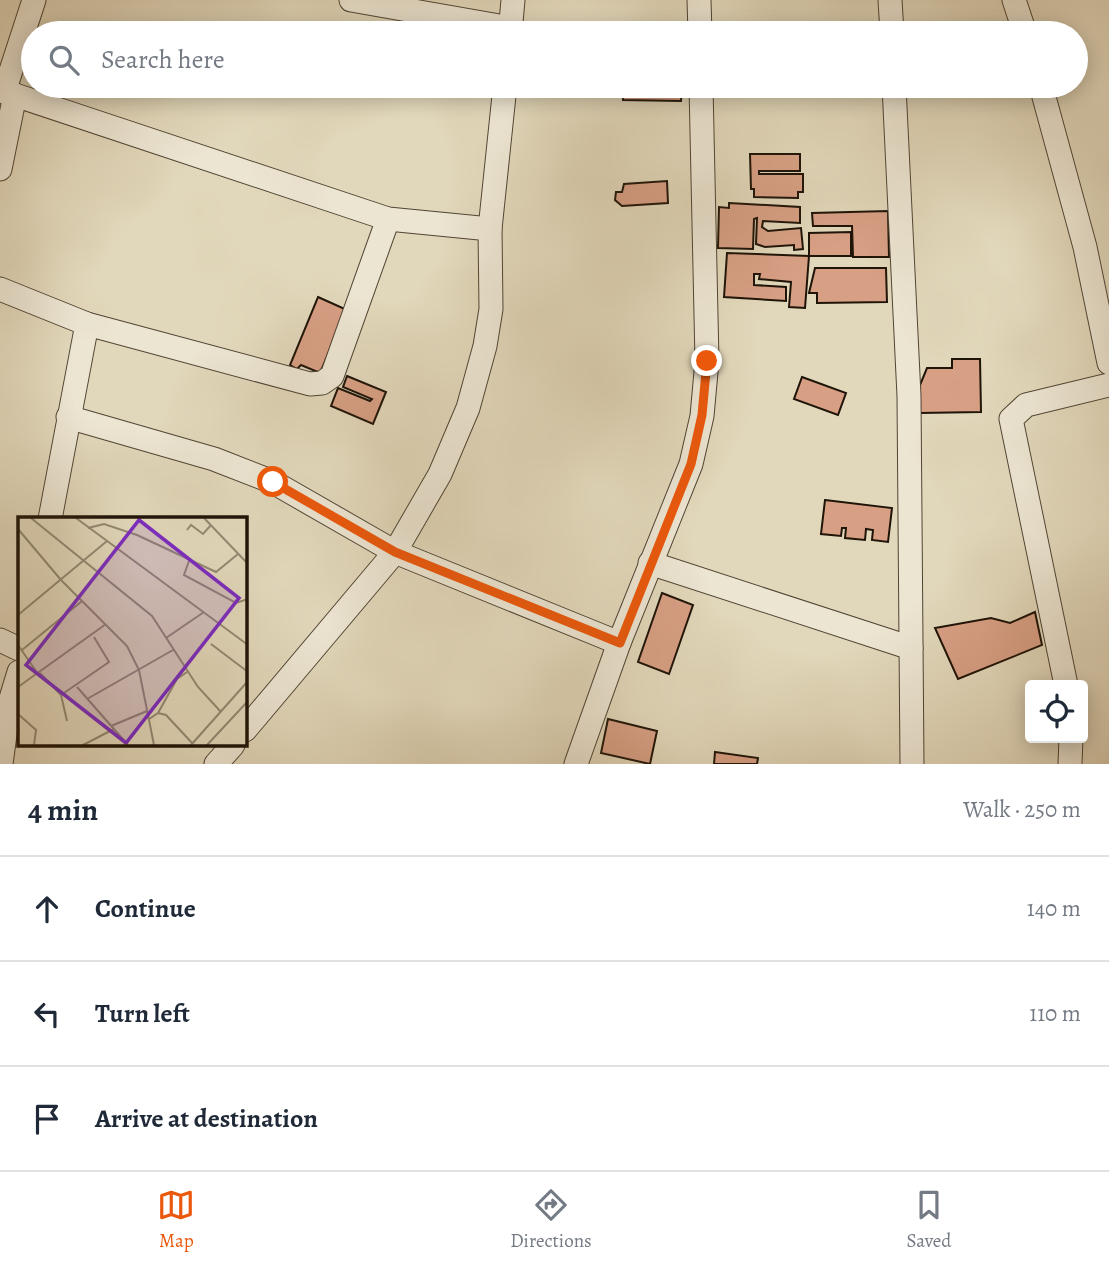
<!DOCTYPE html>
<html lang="en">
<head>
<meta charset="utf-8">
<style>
	body { margin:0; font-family:Alegreya,serif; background:#f2f2f3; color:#1f2937 }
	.controls { position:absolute; right:21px; bottom:21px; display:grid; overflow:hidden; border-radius:7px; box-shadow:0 4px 18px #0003 }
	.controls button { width:63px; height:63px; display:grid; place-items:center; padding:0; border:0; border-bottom:2px solid #e0e1e3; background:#fff; color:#1f2937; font:35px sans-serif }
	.stop { position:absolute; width:21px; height:21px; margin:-16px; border:5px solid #ea580c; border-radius:50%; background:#fff }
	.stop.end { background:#ea580c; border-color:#fff; box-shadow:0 2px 7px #0008 }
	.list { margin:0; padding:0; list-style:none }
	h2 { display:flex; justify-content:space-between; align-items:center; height:91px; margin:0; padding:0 28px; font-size:30px }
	h2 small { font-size:23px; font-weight:400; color:#747a83 }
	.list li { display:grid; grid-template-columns:46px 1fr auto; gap:21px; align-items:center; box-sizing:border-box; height:105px; padding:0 28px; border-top:2px solid #e0e1e3 }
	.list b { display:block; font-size:26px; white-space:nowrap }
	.list em { font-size:23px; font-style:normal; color:#747a83 }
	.icon { flex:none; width:38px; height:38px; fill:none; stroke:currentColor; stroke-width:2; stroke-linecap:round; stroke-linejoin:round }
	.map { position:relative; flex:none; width:1109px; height:764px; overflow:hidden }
	.search { position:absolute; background:#fff; box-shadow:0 4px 18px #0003; left:21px; right:21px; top:21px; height:77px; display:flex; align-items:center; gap:18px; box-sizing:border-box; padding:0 24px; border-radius:38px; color:#747a83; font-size:26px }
	.sheet { height:406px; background:#fff }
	nav { display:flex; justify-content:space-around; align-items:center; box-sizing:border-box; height:98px; border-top:2px solid #e0e1e3; background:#fff; font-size:19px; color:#747a83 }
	nav a { display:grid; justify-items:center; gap:4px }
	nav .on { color:#ea580c }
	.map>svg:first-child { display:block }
</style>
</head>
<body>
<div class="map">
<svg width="1109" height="764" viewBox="0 0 1109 764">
	<rect width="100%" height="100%" fill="#e1d7ba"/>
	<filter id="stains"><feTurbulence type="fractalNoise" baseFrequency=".00286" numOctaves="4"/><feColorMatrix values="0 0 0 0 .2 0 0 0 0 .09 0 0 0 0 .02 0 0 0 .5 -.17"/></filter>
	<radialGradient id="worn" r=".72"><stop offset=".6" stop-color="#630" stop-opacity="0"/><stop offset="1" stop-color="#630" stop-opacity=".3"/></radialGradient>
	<!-- building -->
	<g fill="#d79f84" stroke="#1f1408" stroke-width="2">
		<path d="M624,86H682L681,101L623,100Z"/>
		<path d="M750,154H800V171H759V174H803V192H798V198L754,197V189H751Z"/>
		<path d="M667,181L668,203L622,206L615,200L616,192H622L624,184Z"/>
		<path d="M729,203L800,207V223L763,221L762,227L768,231L801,228L803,249L794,250V245L765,247L756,244L757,218L754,219L753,249L718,248L719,207L729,208Z"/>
		<path d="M888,211L889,257H853L852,226H813L812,213Z"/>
		<path d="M851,232V256H809V233Z"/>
		<path d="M727,253L809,256L805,308L789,307L791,282L759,279L760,274H754V285L786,287V301L724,297Z"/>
		<path d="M815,268H886L887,302L817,303V293H809Z"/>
		<path d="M318,297L347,310L320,373L301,365L297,369L290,365Z"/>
		<path d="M952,359H980L981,412L920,413V385L927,368H952Z"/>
		<path d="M347,376L386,392L373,424L331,406L338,388L370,401L372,399L343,387Z"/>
		<path d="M802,377L846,393L838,415L794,399Z"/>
		<path d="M825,500L892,508L888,542L872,540L873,530L866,529L865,540L845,538L846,528H842L841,536L821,534Z"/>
		<path d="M662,593L693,605L669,674L638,662Z"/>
		<path d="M1035,612L1042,645L958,679L935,628L991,618L1010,623Z"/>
		<path d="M608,719L657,731L650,764L601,753Z"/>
		<path d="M715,752L758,758L757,764H714Z"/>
	</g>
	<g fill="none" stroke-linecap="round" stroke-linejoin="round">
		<defs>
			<g id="minor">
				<path d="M351,0L510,28"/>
				<path d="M699,0L700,33"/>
				<path d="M890,0L892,33"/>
				<path d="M1014,0L1025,33"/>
				<path d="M510,33L513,0"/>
				<path d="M894,86L909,396L912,764"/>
				<path d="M1041,86L1085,247L1109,363"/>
				<path d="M0,90L388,219L490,229"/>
				<path d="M4,92L34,0"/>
				<path d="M0,169L15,95"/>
				<path d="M0,289L87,324L310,384L322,383L332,376L388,219"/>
				<path d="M68,417L214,459L273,482L395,552L619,643"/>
				<path d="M50,519L87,324"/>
				<path d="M650,563L911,648"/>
				<path d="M0,640L19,649"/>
				<path d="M1066,685L1011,419L1026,405L1109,385"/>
				<path d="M245,730L395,552L440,474L468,408L485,346L491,309L490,229L505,86"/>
				<path d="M1,764L9,705L19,672"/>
				<path d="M216,764L233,745"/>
				<path d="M576,764L619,643L691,464L702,416L707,361L701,86"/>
				<path d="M1070,764L1071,738"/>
			</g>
		</defs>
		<!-- minor casing -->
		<use href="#minor" stroke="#504534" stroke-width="25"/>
		<!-- minor -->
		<use href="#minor" stroke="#ece5d2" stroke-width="23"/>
	</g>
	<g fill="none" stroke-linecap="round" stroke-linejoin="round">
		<!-- route -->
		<path stroke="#ea580c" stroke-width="9" d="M273,482L395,552L620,643L691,464L702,415L707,361"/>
	</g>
	<!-- overview -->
	<g transform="translate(18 517)">
		<rect width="229" height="229" fill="#e1d7ba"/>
		<path fill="none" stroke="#938973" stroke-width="2" d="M13,1L134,99L180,170L203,195M58,1L230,128M186,1L230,47M70,11L86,7L119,18L198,55L220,37M0,12L43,63L109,129L121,153L136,228M169,13L173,8L185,17L193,8M172,41L166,58L218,86L230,82M0,98L89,24M148,121L186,95M193,127L230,155M0,128L20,157M4,133L64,84M22,156L43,178L49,204M0,170L88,107M59,170L110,228M43,178L91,145L76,120M69,182L155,133M140,196L148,198L175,227M0,197L18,213L16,228M131,202L140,196L159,162L169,155M93,209L129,194M65,228L96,212M173,228L230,164M189,228L230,184"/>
		<path fill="#7b2cbf" fill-opacity="0.15" stroke="#7b2cbf" stroke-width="3.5" d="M121,3L221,81L108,226L8,148Z"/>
		<rect width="229" height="229" fill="none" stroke="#1f1408" stroke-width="3.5"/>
	</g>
	<rect width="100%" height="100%" filter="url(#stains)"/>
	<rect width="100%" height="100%" fill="url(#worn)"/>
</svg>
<div class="controls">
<button><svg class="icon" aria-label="locate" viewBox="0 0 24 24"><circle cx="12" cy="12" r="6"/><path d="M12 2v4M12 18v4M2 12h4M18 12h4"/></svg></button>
</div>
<div class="stop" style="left:273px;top:482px"></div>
<div class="stop end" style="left:707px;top:361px"></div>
<div class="search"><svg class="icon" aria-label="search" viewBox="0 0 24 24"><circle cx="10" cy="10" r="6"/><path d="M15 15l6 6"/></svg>Search here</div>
</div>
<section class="sheet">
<h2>4 min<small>Walk · 250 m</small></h2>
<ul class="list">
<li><svg class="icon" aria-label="ahead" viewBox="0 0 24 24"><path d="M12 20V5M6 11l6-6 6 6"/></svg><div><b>Continue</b></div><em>140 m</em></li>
<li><svg class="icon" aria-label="left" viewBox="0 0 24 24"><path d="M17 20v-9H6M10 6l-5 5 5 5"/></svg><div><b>Turn left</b></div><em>110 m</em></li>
<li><svg class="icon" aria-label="arrive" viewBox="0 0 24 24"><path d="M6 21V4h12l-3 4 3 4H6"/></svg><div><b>Arrive at destination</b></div></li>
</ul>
</section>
<nav>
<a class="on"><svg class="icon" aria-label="map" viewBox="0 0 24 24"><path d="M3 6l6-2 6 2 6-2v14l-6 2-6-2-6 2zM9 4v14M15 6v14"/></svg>Map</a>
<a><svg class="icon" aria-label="directions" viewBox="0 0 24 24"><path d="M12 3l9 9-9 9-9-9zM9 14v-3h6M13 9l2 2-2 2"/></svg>Directions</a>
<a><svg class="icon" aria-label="saved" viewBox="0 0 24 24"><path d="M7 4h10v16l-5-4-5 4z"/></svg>Saved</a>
</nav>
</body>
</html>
